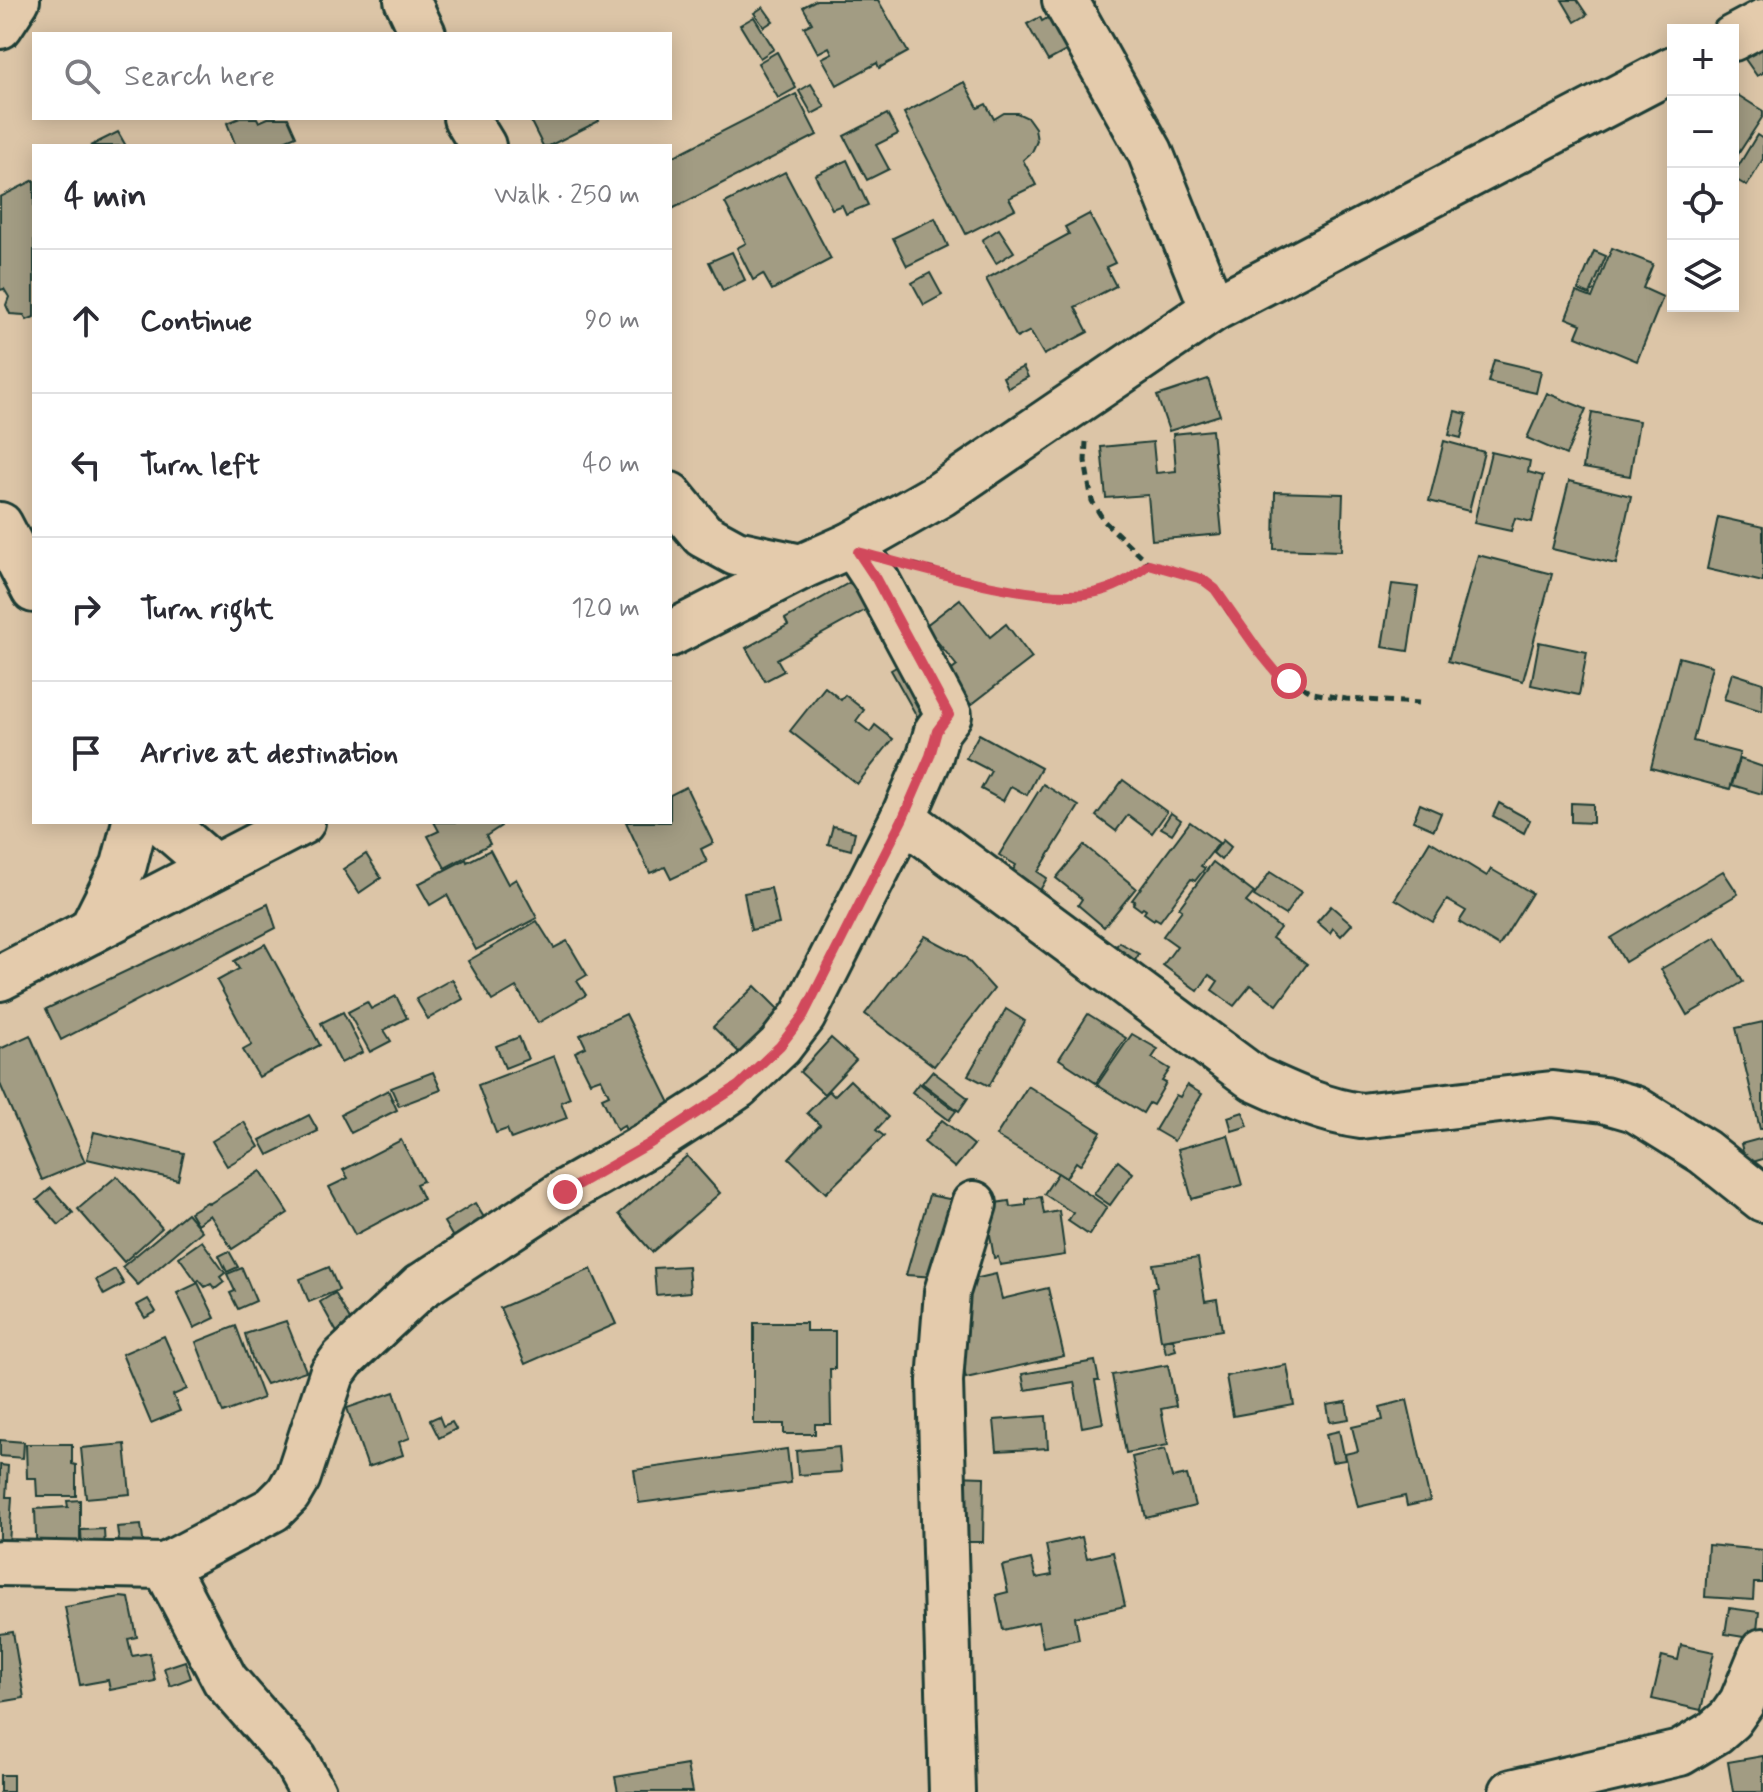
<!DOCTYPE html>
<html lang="en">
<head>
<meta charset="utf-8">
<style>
	body { margin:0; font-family:Mynerve,sans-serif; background:#f2f2f3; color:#2b2b33 }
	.controls { position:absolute; right:24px; top:24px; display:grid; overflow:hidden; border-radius:0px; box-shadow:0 4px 20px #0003 }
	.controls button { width:72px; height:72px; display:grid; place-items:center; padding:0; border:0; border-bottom:2px solid #e1e1e2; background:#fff; color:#2b2b33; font:40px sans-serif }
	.stop { position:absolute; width:24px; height:24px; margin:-18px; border:6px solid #d1495b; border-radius:50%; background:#fff }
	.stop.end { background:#d1495b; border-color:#fff; box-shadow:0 2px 8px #0008 }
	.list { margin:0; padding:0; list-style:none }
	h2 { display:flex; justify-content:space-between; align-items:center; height:104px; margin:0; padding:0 32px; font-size:34px }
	h2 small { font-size:26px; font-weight:400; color:#7c7c81 }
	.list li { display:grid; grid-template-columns:52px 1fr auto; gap:24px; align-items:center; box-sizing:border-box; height:144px; padding:0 32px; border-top:2px solid #e1e1e2 }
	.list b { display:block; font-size:30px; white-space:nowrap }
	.list em { font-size:26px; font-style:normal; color:#7c7c81 }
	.icon { flex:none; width:44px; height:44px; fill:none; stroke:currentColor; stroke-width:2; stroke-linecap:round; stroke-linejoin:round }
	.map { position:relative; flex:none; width:1763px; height:1792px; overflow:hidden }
	.search { position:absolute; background:#fff; box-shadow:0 4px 20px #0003; left:32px; top:32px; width:640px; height:88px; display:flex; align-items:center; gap:20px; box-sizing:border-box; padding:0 28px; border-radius:0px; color:#7c7c81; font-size:30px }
	.panel { position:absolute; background:#fff; box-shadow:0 4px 20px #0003; left:32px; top:144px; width:640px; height:680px; border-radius:0px }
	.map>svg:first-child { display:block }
</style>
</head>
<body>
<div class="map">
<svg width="1763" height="1792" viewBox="0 0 1763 1792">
	<rect width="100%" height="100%" fill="#dcc5a7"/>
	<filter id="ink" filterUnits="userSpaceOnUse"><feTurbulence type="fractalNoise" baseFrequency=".0125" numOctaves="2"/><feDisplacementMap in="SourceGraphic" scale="16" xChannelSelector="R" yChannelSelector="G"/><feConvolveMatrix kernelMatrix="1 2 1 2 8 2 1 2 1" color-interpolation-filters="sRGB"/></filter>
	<g filter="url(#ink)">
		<!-- building -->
		<g fill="#a29c83" stroke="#1f3d34" stroke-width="2">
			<path d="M816,0H878L908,52L879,68L877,63L837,85L822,58L832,53L829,47L818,53L804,27L812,23L803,7Z"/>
			<path d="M1562,0H1577L1587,15L1575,22Z"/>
			<path d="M763,7L773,21L764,27L754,13Z"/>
			<path d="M754,17L774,49L760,58L740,25Z"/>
			<path d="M1040,17L1042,21L1049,17L1068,50L1048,61L1027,24Z"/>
			<path d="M1763,46V73L1757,76L1745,59Z"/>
			<path d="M777,52L796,88L778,98L758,63Z"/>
			<path d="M964,82L978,108L986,104L994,119L1004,113H1017L1028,118L1035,128L1037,141L1032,152L1023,160L1036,185L1009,198L1015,209L966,234L904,113Z"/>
			<path d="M811,84L825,107L812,114L799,91Z"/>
			<path d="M1733,92L1763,111V116L1733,162Z"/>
			<path d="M796,94L817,135L670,210V158Z"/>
			<path d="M887,114L898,134L876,145L889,169L867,180L844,136Z"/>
			<path d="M240,118H257L259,122L268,118H288L296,136L279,143L280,146H236L227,123Z"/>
			<path d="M529,118H598L599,121L549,146H543Z"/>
			<path d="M118,132L126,146H90Z"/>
			<path d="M1757,135L1763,139V159L1747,186L1733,178V175Z"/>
			<path d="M847,160L868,205L846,214L842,205L832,209L815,175Z"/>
			<path d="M785,172L831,259L772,290L763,274L753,280L737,248L746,243L725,203Z"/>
			<path d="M34,180V317L27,320L24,315L10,314L6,305L9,297L4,289L0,290V197Z"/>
			<path d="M1089,214L1115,263L1106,267L1116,286L1075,307L1088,332L1044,355L1030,331L1017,338L986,279L1069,234L1065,227Z"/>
			<path d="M935,218L948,246L907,266L893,238Z"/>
			<path d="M999,229L1014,252L996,263L982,240Z"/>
			<path d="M1612,248L1653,264L1643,288L1663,297L1637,361L1576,336L1581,324L1566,318L1576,292L1592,298Z"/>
			<path d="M1594,251L1606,256L1590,295L1578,290Z"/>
			<path d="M732,252L745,280L723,291L709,262Z"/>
			<path d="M930,273L942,295L924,305L912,283Z"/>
			<path d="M1494,360L1541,371L1536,393L1488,382Z"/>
			<path d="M1023,367L1028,377L1008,388L1003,377Z"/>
			<path d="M1208,379L1220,415L1169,431L1157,396Z"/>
			<path d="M1547,393L1586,409L1566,455L1527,438Z"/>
			<path d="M1455,411L1467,414L1461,438L1449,435Z"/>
			<path d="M1592,412L1639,421L1630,476L1583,468Z"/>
			<path d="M1212,430L1222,534L1152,540L1148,495L1106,498L1101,447L1153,442L1156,473L1176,471L1173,434Z"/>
			<path d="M1444,441L1484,452L1469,511L1429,501Z"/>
			<path d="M1491,452L1530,461L1528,472L1543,476L1532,522L1515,518L1511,531L1474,523Z"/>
			<path d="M1569,481L1631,496L1616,564L1552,549Z"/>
			<path d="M1275,492L1343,494L1341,551L1274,549Z"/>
			<path d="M1718,517L1763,527V582L1707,569Z"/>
			<path d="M1478,555L1552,574L1523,681L1448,661Z"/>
			<path d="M861,576L869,608L777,659L784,671L765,681L746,648L788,625L785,619Z"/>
			<path d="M1392,584L1418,587L1408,651L1382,647Z"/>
			<path d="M960,599L990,637L1006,624L1032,658L963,711L939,680L957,666L925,626Z"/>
			<path d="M1539,642L1587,652L1579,695L1531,685Z"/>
			<path d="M1679,657L1712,666L1693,741L1740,753L1730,789L1651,768Z"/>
			<path d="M903,663L933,715L920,722L891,670Z"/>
			<path d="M1732,673L1763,683L1762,711L1724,699Z"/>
			<path d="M825,687L841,700L845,695L864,710L856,721L870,732L875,725L893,739L857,784L790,731Z"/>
			<path d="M979,734L1041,768L1027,795L1011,786L1003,801L981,789L991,771L966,758Z"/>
			<path d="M1740,759L1763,767L1762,794L1732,785Z"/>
			<path d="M1123,780L1167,812L1152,833L1128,815L1116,831L1096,816Z"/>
			<path d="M1043,784L1079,806L1038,872L1047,878L1039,892L1010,875L1016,865L999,855Z"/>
			<path d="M686,787L713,843L701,849L707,862L671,879L665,867L650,873L626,822H670V795Z"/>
			<path d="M1499,803L1530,820L1524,833L1493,816Z"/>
			<path d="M1571,803L1593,804V823L1571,822Z"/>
			<path d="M1420,804L1441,813L1434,830L1413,821Z"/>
			<path d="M1171,813L1181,820L1172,834L1161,828Z"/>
			<path d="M434,822H500L501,826L486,836L490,844L445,868L428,836L439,831Z"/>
			<path d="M1190,822L1219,843L1201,866L1205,868L1195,881L1191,879L1160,921L1155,918L1154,920L1144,913L1146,910L1143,908L1141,910L1133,904L1135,901L1132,900Z"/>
			<path d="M833,826L855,832L851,850L828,844Z"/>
			<path d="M1223,840L1231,847L1221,860L1213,853Z"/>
			<path d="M1430,841L1487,876L1491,869L1532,893L1499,946L1459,922L1466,911L1447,900L1433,922L1395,899Z"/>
			<path d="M1084,845L1136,888L1104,927L1078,905L1082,899L1056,878Z"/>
			<path d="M490,850L508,884L516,879L537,918L476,950L447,895L430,905L418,884L466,859L467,862Z"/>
			<path d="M366,854L381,878L359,893L343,869Z"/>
			<path d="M1213,862L1254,893L1246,902L1280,928L1272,938L1307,964L1277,1005L1251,985L1234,1006L1212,990L1218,981L1209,975L1198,991L1163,965L1177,946L1163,936L1182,910L1179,908Z"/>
			<path d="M1723,871L1738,894L1625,962L1611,938Z"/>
			<path d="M1270,872L1301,892L1285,915L1254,896Z"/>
			<path d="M771,888L779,924L751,930L744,893Z"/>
			<path d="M268,904L276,928L61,1040L46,1009Z"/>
			<path d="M1331,906L1352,924L1341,936L1333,928L1330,933L1317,922Z"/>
			<path d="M537,921L554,948L567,941L587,975L577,981L586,995L538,1023L516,987L492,1001L468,961Z"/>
			<path d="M925,936L965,957L994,989L934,1066L865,1014Z"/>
			<path d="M1716,937L1743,982L1687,1015L1661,969Z"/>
			<path d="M1119,942L1139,954L1132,965L1112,953Z"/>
			<path d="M265,944L320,1045L259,1077L243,1050L252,1045L217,981L239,969L234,961Z"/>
			<path d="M452,979L463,999L428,1019L416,999Z"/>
			<path d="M755,986L788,1019L747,1060L713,1027Z"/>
			<path d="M396,996L407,1018L384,1030L391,1041L370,1052L348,1012L367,1002L371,1009Z"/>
			<path d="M1006,1009L1025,1021L989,1086L968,1075Z"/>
			<path d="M343,1012L363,1052L341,1063L321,1023Z"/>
			<path d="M626,1014L673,1109L627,1132L624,1126L617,1130L602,1098L609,1095L601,1078L590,1082L575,1052L586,1047L580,1035Z"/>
			<path d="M1088,1014L1126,1038L1096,1083L1059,1059Z"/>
			<path d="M1763,1022V1129H1760L1736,1028Z"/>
			<path d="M1132,1034L1158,1049L1152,1058L1170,1069L1162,1081L1166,1083L1153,1105L1149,1103L1143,1113L1097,1085Z"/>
			<path d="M30,1035L85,1162L42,1180L0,1084V1049Z"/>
			<path d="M519,1037L528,1059L505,1068L496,1046Z"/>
			<path d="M831,1038L856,1060L824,1094L800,1072Z"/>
			<path d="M554,1056L570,1098L561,1102L567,1118L511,1139L507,1129L496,1133L478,1085Z"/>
			<path d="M932,1071L968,1098L959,1111L922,1083Z"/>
			<path d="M433,1072L441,1090L399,1106L391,1088Z"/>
			<path d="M850,1080L888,1117L876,1130L884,1136L826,1193L789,1158L820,1125L807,1113L829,1091L834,1096Z"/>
			<path d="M919,1083L956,1111L949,1120L912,1092Z"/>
			<path d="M1187,1085L1202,1094L1174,1141L1155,1130L1176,1095L1180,1097Z"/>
			<path d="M1028,1086L1101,1132L1080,1165L1076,1162L1066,1178L996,1136Z"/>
			<path d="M388,1090L397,1110L351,1133L341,1114Z"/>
			<path d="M1243,1112L1248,1126L1232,1131L1228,1117Z"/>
			<path d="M309,1115L318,1131L268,1155L260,1140Z"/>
			<path d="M942,1120L974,1145L955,1168L924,1142Z"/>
			<path d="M244,1122L259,1147L227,1166L212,1141Z"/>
			<path d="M94,1132L184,1153L178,1180L87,1159Z"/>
			<path d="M1228,1135L1242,1185L1192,1199L1178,1149Z"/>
			<path d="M1763,1138V1159L1746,1164L1741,1144Z"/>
			<path d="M401,1140L423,1181L416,1184L423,1199L355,1235L329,1187L348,1178L343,1170Z"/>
			<path d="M687,1156L720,1193L652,1252L619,1214Z"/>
			<path d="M1118,1161L1133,1173L1110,1205L1094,1194Z"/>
			<path d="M261,1171L288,1213L232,1249L210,1215L197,1224L190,1212L207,1202L209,1204Z"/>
			<path d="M1058,1173L1107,1207L1089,1235L1068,1221L1073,1213L1044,1194Z"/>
			<path d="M117,1176L162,1228L124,1262L78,1209Z"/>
			<path d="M51,1188L73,1213L59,1225L37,1200Z"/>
			<path d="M929,1195L954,1200L936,1277L906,1275Z"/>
			<path d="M1041,1197L1044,1214L1059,1211L1065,1255L1000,1265L998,1257L994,1258L986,1211L989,1204L1009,1201L1010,1207L1026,1205V1199Z"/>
			<path d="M475,1203L490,1227L458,1246L444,1222Z"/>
			<path d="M187,1213L202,1231L138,1285L122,1267Z"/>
			<path d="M202,1241L225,1273L220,1277L224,1282L215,1289L211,1284L205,1287L199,1280L197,1282L179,1257Z"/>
			<path d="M229,1251L238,1267L227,1272L219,1256Z"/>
			<path d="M1198,1258L1205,1301L1217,1299L1222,1330L1161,1340L1153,1288L1157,1287L1153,1264Z"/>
			<path d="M688,1266L690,1292L656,1295L654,1268Z"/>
			<path d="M329,1267L339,1290L309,1302L300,1279Z"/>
			<path d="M242,1268L256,1301L238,1309L230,1293L235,1291L227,1274Z"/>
			<path d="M115,1269L124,1284L104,1295L96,1280Z"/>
			<path d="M591,1269L616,1324L525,1364L500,1308Z"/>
			<path d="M996,1274L1002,1299L1048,1288L1064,1356L966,1378L949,1309L970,1304L965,1281Z"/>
			<path d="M198,1283L215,1318L194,1328L177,1293Z"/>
			<path d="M335,1293L354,1327L339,1336L320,1302Z"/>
			<path d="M148,1299L156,1312L145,1318L137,1305Z"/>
			<path d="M286,1321L306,1371L266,1384L253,1361L245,1334Z"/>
			<path d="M754,1323H806V1331H835V1369H830L831,1424H815V1434H784V1424H754Z"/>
			<path d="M236,1326L263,1398L223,1413L196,1342Z"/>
			<path d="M164,1336L187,1389L173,1395L180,1411L151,1423L122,1354Z"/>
			<path d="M1173,1339L1176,1350L1166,1353L1163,1341Z"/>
			<path d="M1095,1361L1099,1381H1095L1103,1423L1082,1427L1074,1382L1025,1390L1022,1374Z"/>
			<path d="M1168,1365L1176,1406L1161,1409L1168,1445L1126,1453L1112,1375Z"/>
			<path d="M1287,1365L1294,1405L1233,1416L1226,1376Z"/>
			<path d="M394,1392L410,1438L399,1442L403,1455L368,1467L347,1408Z"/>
			<path d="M1407,1400L1430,1501L1407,1506L1405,1496L1358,1507L1345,1454L1358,1451L1352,1427L1383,1420L1380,1407Z"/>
			<path d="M1346,1402L1349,1419L1330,1422L1327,1405Z"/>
			<path d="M439,1416L443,1426L452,1422L456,1429L439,1438L430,1420Z"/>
			<path d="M1046,1416L1048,1448L997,1451L994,1420Z"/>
			<path d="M1339,1431L1345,1460L1332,1462L1326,1434Z"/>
			<path d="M0,1440L24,1442L23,1458L0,1456Z"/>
			<path d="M26,1444H72V1464L76,1465V1496H37L36,1478H27Z"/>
			<path d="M125,1444L130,1494L86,1498L81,1448Z"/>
			<path d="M839,1447L841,1472L798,1475L796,1451Z"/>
			<path d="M787,1449L791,1483L639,1503L634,1470Z"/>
			<path d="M1165,1449L1172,1478L1187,1475L1195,1506L1146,1518L1132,1457Z"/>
			<path d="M0,1465L8,1466L6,1497H12L9,1544L0,1543Z"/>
			<path d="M954,1476L984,1477L983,1542H953Z"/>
			<path d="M80,1500V1560L37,1561L35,1509L68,1507L67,1501Z"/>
			<path d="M141,1525L144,1547L120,1549L117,1527Z"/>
			<path d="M104,1529L105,1550H82L81,1530Z"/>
			<path d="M1082,1537L1087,1558L1113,1552L1125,1606L1075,1617L1079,1639L1043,1647L1038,1622L1003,1630L996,1595L1008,1592L1002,1566L1031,1559L1036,1578L1052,1575L1046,1545Z"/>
			<path d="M1708,1545L1763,1550V1583H1754L1753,1600L1705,1597Z"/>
			<path d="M120,1597L129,1598L137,1637L128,1639L132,1656L150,1653L155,1681L110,1690L108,1680L80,1685L65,1607Z"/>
			<path d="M1729,1608L1759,1612L1756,1639L1725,1634Z"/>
			<path d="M13,1632L24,1698L0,1702V1634Z"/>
			<path d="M1681,1645L1714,1652L1701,1710L1652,1699L1662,1656L1678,1660Z"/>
			<path d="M185,1661L191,1678L170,1686L164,1668Z"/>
			<path d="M1763,1756V1792H1733L1728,1762Z"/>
			<path d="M687,1765L692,1792H618L615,1777Z"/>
			<rect x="0" y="1775" width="13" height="17"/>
		</g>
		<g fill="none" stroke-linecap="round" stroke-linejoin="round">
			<defs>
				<g id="minor">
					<path d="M407,0L423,34"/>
					<path d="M1065,0L1150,152L1213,309"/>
					<path d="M0,26L17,0"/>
					<path d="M1733,38L1763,22"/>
					<path d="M466,118L483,146"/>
					<path d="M670,495L703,535L736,553L801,567"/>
					<path d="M0,525L34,590"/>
					<path d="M670,634L801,567L853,544L941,494L1213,309L1673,69"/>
					<path d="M903,818L1255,1079C1290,1095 1323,1111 1361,1116L1552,1094L1604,1100L1635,1109L1704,1152L1763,1199"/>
					<path d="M162,822L214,867"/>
					<path d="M91,931L124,865L135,822"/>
					<path d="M0,978L302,822"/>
					<path d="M0,1563L165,1566L273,1509L288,1494L298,1477L332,1374L343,1359L420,1287L565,1192L649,1144L716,1101L738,1086L780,1046L803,1016L903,818L930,756L937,731L949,715L876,579L853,544"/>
					<path d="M165,1566L225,1680L295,1760L313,1792"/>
					<path d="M952,1792L940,1381L947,1292L974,1204"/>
					<path d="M1512,1792L1680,1753L1715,1732L1730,1719L1742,1702L1763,1651"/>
				</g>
			</defs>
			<!-- minor casing -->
			<use href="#minor" stroke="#1f3d34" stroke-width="50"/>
			<!-- path -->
			<g stroke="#1f3d34" stroke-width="5" stroke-dasharray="8 6" stroke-linecap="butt">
				<path d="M1086,442L1085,461L1092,501L1104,521L1149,564L1202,579L1215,589L1229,612L1276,672L1313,693L1346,699L1419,703"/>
				<path d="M914,565C964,578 1052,606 1102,591C1120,586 1135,575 1149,564"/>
			</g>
			<!-- minor -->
			<use href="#minor" stroke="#e4cbac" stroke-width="44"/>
		</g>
	</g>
	<g fill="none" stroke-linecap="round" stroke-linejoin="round" filter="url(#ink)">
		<!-- route -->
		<path stroke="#d1495b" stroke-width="10" d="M565,1192L649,1144L738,1086L780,1046L803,1016L903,818L930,756L937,731L949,715L876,579L858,552C918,567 1044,608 1101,591C1120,586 1135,575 1149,564L1202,579L1215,589L1258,650L1276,672L1289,681"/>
	</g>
</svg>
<div class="controls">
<button>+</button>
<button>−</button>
<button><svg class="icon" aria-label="locate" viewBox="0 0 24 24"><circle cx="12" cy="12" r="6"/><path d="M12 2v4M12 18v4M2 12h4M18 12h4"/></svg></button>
<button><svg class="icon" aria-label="layers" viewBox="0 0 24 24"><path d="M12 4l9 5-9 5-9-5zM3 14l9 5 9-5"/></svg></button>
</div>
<div class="stop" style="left:1289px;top:681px"></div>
<div class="stop end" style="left:565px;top:1192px"></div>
<div class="search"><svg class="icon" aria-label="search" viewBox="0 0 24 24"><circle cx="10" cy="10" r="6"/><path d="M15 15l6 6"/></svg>Search here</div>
<section class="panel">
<h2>4 min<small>Walk · 250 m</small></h2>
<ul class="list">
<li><svg class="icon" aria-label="ahead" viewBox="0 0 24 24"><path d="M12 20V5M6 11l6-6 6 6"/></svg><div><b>Continue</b></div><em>90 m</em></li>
<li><svg class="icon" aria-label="left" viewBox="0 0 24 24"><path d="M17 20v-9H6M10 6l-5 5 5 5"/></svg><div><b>Turn left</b></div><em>40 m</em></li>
<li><svg class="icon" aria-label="right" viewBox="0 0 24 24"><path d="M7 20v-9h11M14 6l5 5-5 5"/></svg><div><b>Turn right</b></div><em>120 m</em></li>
<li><svg class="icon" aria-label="arrive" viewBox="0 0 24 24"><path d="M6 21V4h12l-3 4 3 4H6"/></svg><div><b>Arrive at destination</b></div></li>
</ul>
</section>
</div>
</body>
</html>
